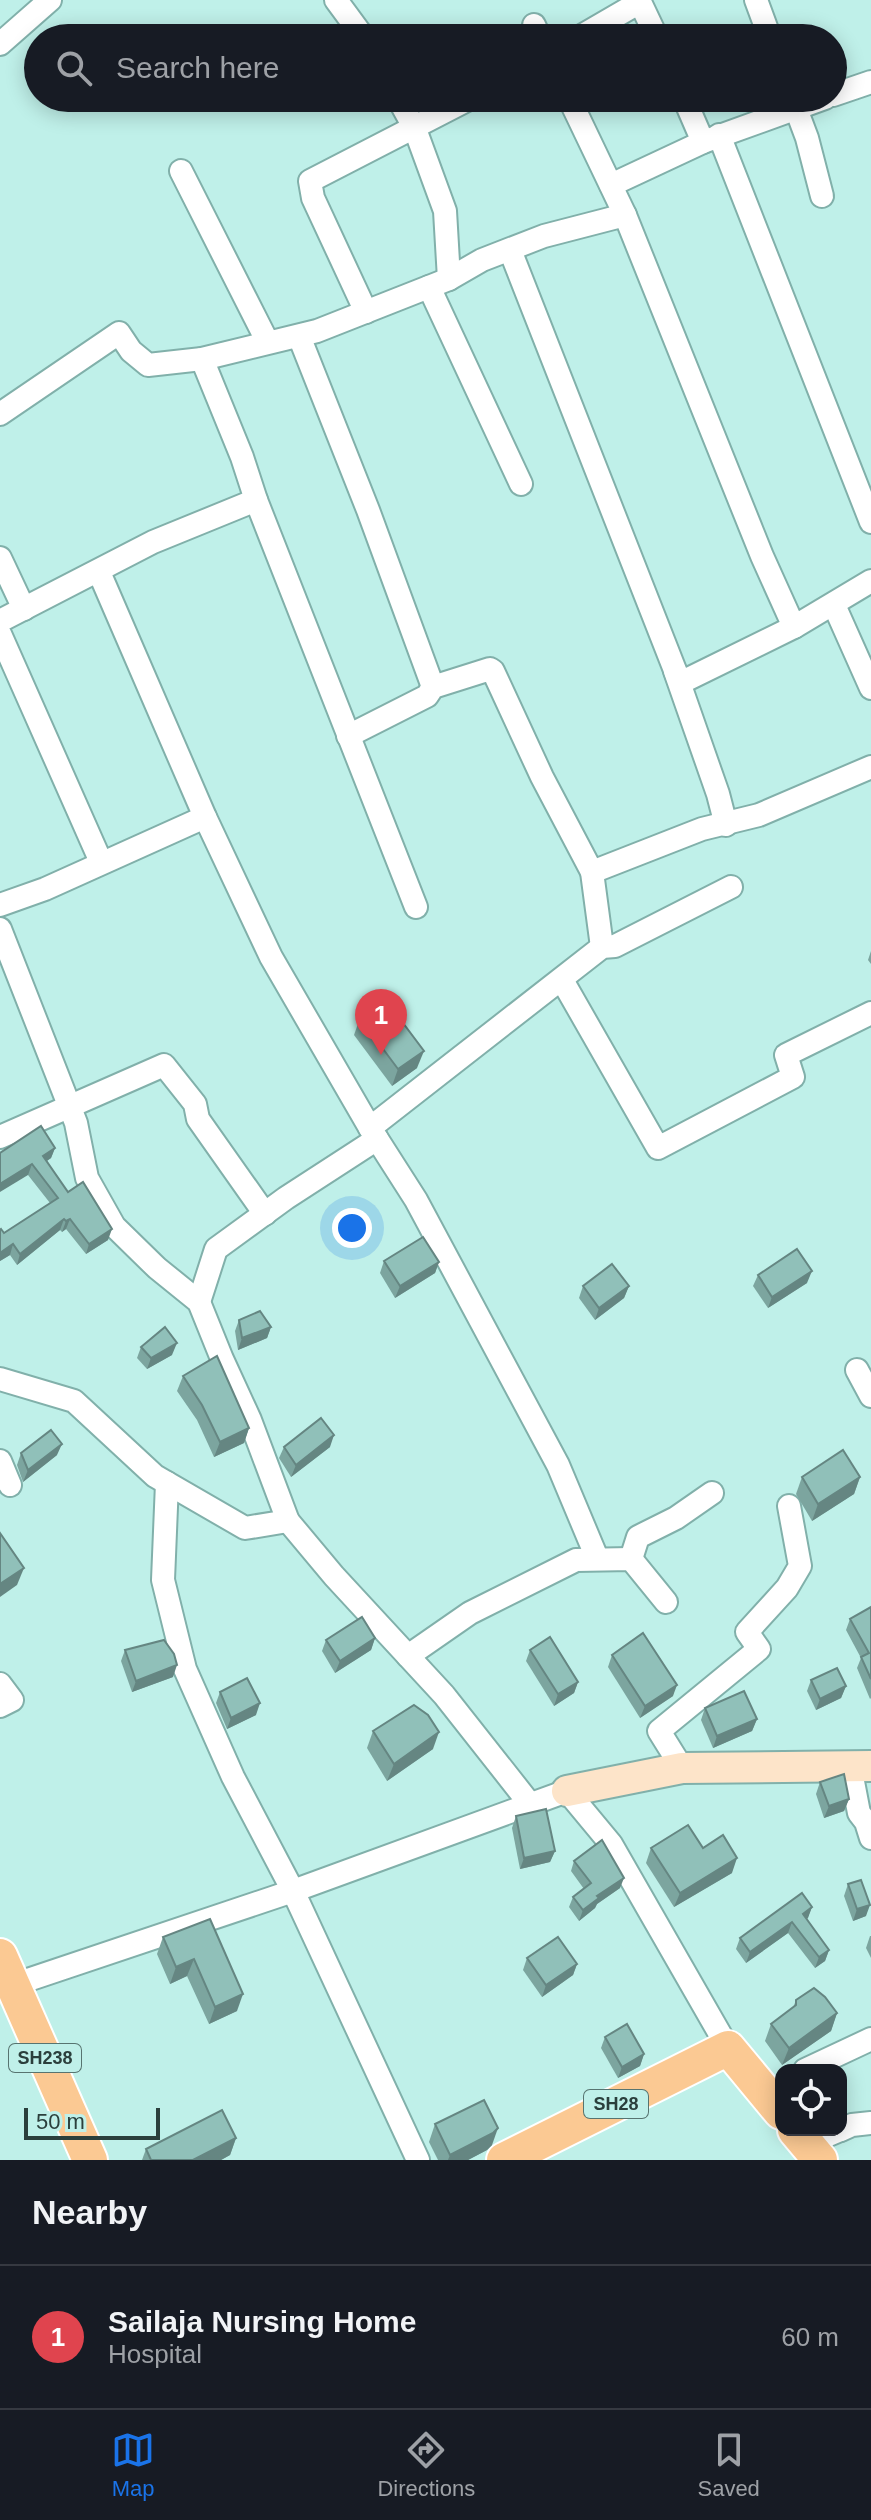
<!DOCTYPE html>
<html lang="en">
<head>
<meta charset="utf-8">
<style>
	body { margin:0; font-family:Helvetica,sans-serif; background:#242831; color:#f1f3f6 }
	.controls { position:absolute; right:24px; bottom:24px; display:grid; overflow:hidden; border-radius:16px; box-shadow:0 4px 20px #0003 }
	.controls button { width:72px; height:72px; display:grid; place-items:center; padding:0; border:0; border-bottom:2px solid #363941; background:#171b24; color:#f1f3f6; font:40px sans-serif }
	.scale { position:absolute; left:24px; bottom:20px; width:136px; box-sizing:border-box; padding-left:8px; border:4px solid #2b3f3c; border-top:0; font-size:22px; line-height:28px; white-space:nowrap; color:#2b3f3c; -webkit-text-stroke:6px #bff0e9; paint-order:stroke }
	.you { position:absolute; left:352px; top:1228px; width:28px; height:28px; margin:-20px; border:6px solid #fff; border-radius:50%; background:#1a73e8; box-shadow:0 0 0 12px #1a73e833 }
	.badge { display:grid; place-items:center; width:52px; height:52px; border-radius:50%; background:#1a73e8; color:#fff; font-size:26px; font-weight:700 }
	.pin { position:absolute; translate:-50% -66px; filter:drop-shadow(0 2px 4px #0008) }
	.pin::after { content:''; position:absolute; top:42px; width:28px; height:24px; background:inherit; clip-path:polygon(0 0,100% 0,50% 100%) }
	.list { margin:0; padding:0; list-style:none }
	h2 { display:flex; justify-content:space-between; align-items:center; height:104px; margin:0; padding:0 32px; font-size:34px }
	h2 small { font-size:26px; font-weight:400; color:#9ea1a6 }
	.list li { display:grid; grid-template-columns:52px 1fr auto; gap:24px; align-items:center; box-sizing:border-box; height:144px; padding:0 32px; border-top:2px solid #363941 }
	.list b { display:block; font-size:30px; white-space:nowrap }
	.list p { margin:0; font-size:26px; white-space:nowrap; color:#9ea1a6 }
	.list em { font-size:26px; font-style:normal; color:#9ea1a6 }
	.icon { flex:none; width:44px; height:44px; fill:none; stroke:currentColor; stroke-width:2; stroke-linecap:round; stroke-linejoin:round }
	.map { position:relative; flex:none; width:871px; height:2160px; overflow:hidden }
	.search { position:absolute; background:#171b24; box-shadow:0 4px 20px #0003; left:24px; right:24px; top:24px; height:88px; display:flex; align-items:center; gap:20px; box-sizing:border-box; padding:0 28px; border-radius:44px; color:#9ea1a6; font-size:30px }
	.sheet { height:248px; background:#171b24 }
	nav { display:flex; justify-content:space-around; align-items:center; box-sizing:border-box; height:112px; border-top:2px solid #363941; background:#171b24; font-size:22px; color:#9ea1a6 }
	nav a { display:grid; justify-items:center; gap:4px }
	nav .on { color:#1a73e8 }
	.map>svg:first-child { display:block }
</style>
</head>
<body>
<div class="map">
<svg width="871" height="2160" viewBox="0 0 871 2160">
	<rect width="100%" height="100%" fill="#bff0e9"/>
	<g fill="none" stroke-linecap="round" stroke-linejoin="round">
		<defs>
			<g id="street">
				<path d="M336,0L364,38"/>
				<path d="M756,0L770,38"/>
				<path d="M534,25L540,38"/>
				<path d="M578,38L640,2L657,38"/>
				<path d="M0,44L50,0"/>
				<path d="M833,95L871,82"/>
				<path d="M398,98L415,129L445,211L449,279"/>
				<path d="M569,98L625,215L762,556L794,627"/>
				<path d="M684,98L703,142"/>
				<path d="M792,98L807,138L822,196"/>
				<path d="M719,135L871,522"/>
				<path d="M181,171L267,341"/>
				<path d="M611,185L703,142L825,98"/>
				<path d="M510,250L680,683L794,627L871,581"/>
				<path d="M429,287L521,484"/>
				<path d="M366,312L313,198L310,181L471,98"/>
				<path d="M299,336L368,510L433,687"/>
				<path d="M202,359L242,457L256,500L416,907"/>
				<path d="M0,414L119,333L131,351L148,365L202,359L317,331L449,279L482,260L544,236L625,215"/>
				<path d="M0,558L24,609"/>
				<path d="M99,572L205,817L271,957L370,1128L416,1200L558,1465L597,1558"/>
				<path d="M834,605L871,688"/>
				<path d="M0,621L153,542L256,500"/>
				<path d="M0,634L101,862"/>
				<path d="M675,671L718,794L726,825"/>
				<path d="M348,736L427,696L433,687L490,669L493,671L542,777L592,872L602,947"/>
				<path d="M592,872L702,829L759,815L871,767"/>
				<path d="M0,905L45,889L205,817"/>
				<path d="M0,929L76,1123L87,1178L114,1226L157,1268L199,1302L222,1359L250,1420L288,1521L334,1576L444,1695L530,1804"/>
				<path d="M562,980L658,1148L793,1077L786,1055L871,1013"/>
				<path d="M370,1128L602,947L615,946L731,887"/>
				<path d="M0,1137L164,1065L195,1104L198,1119L265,1214"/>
				<path d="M199,1302L216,1249L286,1198L377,1139"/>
				<path d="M857,1370L871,1396"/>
				<path d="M0,1379L74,1401L155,1476L245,1528L288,1521"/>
				<path d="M0,1461L10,1485"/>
				<path d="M167,1483L163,1580L185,1669L233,1777L293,1891L418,2160"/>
				<path d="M631,1559L638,1537L676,1518L712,1493"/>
				<path d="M408,1656L470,1613L576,1560L631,1559L666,1602"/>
				<path d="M0,1684L12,1700L0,1706"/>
				<path d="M850,1766L859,1813L866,1822L871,1838"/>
				<path d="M682,1768L659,1731L759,1649L747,1632L787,1588L800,1566L789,1506"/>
				<path d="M1,1989L293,1891L567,1791L611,1844L728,2048"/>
				<path d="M805,2070L871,2039"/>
				<path d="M841,2130L852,2125L871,2123"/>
				<path d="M807,2144L840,2130"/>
			</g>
			<path id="secondary" d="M567,1791L682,1768L871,1766"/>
			<g id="primary">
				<path d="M0,1956L90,2160"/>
				<path d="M795,2130L820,2160"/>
				<path d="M504,2160L728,2048L781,2112"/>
			</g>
		</defs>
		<!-- street casing -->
		<use href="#street" stroke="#81b0aa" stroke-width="26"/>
		<!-- secondary casing -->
		<use href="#secondary" stroke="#81b0aa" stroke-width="34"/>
		<!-- primary casing -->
		<use href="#primary" stroke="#fff" stroke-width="38"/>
		<!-- street -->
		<use href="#street" stroke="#fff" stroke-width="22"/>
		<!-- secondary -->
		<use href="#secondary" stroke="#fde4c9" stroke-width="30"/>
		<!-- primary -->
		<use href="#primary" stroke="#fbc993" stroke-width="34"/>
	</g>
	<!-- wall -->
	<g fill="#7ca59f">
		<path d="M871,951V964L868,960Z"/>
		<path d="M360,1018L417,1068L392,1086L354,1035Z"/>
		<path d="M55,1148L51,1158L47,1161L68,1192L108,1240L86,1254L66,1229L62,1232L60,1230L17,1265L10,1255L0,1261V1230L4,1233L50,1203L28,1175L0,1153Z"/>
		<path d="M384,1261L439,1262L435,1273L395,1298L380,1273Z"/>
		<path d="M758,1275L807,1283L768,1308L753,1286Z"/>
		<path d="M583,1286H629L624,1298L595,1320L579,1298Z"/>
		<path d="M239,1320L271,1327L267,1338L238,1350L235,1331Z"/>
		<path d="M141,1347L172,1355L147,1369L137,1358Z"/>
		<path d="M183,1376L249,1428L244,1443L214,1457L197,1420L177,1391Z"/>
		<path d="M284,1447H330L291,1477L279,1458Z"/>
		<path d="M21,1453L57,1455L23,1482L17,1465Z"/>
		<path d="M802,1477H860L854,1494L812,1521L796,1494Z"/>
		<path d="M871,1607V1698L870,1699L857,1668L861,1658L846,1630L850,1619Z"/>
		<path d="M375,1638L371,1650L335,1673L322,1651L326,1640Z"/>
		<path d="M125,1650L173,1677L132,1692L121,1661Z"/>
		<path d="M530,1650L578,1682L574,1693L554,1706L526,1661Z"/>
		<path d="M612,1655L673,1696L640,1718L608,1667Z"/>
		<path d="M811,1680L846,1686L841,1698L816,1710L807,1691Z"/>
		<path d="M220,1692L256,1715L227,1729L216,1703Z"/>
		<path d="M705,1708L757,1719L752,1731L713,1748L701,1720Z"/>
		<path d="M373,1731L433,1749L387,1781L367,1748Z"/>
		<path d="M820,1782L849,1799L844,1811L824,1818L816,1794Z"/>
		<path d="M516,1816L555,1851L550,1862L520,1869L512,1828Z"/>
		<path d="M651,1848H703L732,1873L674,1907L646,1863Z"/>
		<path d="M574,1861L620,1888L597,1904L595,1908L579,1921L569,1907L573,1897L584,1889L571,1871Z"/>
		<path d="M848,1884L866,1916L853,1921L844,1896Z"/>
		<path d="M812,1907L807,1919L829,1950L825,1961L815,1968L788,1933L746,1963L736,1949L740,1938Z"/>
		<path d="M210,1919L237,2011L209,2024L187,1976L170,1984L157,1954L163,1937Z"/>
		<path d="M870,1936H871V1958L866,1948Z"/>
		<path d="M527,1958L577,1964L573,1975L542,1997L523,1970Z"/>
		<path d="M796,2000L837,2013L831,2031L782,2065L765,2041L771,2024L793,2008Z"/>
		<path d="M605,2037L644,2054L640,2066L618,2078L601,2048Z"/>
		<path d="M435,2124L492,2145L487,2150L468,2160H438L429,2142Z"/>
		<path d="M236,2138L230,2155L221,2160H142L146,2149Z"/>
	</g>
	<!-- shaded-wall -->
	<g fill="#658682">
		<path d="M424,1051L417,1068L392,1086L398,1069Z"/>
		<path d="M55,1148L51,1158L39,1166L43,1156Z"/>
		<path d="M32,1164L28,1175L0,1192V1184Z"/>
		<path d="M64,1219L60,1230L17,1265L20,1254Z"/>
		<path d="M70,1219L66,1229L62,1232L66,1221Z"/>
		<path d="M112,1229L108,1240L86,1254L89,1244Z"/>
		<path d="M13,1244L10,1255L0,1261V1253Z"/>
		<path d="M439,1262L435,1273L395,1298L400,1286Z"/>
		<path d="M812,1271L807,1283L768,1308L772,1297Z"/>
		<path d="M629,1286L624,1298L595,1320L599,1308Z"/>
		<path d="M271,1327L267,1338L238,1350L242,1338Z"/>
		<path d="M177,1343L172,1355L147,1369L151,1358Z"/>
		<path d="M249,1428L244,1443L214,1457L220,1442Z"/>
		<path d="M334,1435L330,1447L291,1477L296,1465Z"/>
		<path d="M62,1444L57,1455L23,1482L28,1470Z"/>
		<path d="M860,1477L854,1494L812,1521L818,1504Z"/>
		<path d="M24,1568L17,1585L0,1597V1584Z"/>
		<path d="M375,1638L371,1650L335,1673L340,1661Z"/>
		<path d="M177,1665L173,1677L132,1692L136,1681Z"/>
		<path d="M578,1682L574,1693L554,1706L558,1694Z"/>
		<path d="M677,1685L673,1696L640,1718L645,1706Z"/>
		<path d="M846,1686L841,1698L816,1710L820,1699Z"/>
		<path d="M260,1703L256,1715L227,1729L231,1718Z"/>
		<path d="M757,1719L752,1731L713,1748L717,1736Z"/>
		<path d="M439,1732L433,1749L387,1781L394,1764Z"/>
		<path d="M849,1799L844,1811L824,1818L829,1806Z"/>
		<path d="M555,1851L550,1862L520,1869L524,1858Z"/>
		<path d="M737,1858L732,1873L674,1907L680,1893Z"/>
		<path d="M624,1878L620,1888L597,1904L595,1908L579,1921L583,1910L597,1896Z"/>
		<path d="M870,1905L866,1916L853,1921L857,1909Z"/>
		<path d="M812,1907L808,1918L799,1925L803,1914Z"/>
		<path d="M792,1922L788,1933L746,1963L750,1952Z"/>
		<path d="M829,1950L825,1961L815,1968L819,1957Z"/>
		<path d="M194,1959L187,1976L170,1984L176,1967Z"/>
		<path d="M577,1964L573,1975L542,1997L546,1985Z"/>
		<path d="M243,1994L237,2011L209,2024L215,2007Z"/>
		<path d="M837,2013L831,2031L782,2065L789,2048Z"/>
		<path d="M644,2054L640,2066L618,2078L622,2067Z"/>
		<path d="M498,2128L492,2145L487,2150L468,2160H448L450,2155Z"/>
		<path d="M236,2138L230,2155L221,2160H193Z"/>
	</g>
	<!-- building -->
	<g fill="#90c0b9" stroke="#658682" stroke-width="2">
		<path d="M385,999L424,1051L398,1069L360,1018Z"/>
		<path d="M41,1126L55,1148L43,1156L68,1192L83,1182L112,1229L89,1244L70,1219L66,1221L64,1219L20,1254L13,1244L0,1253V1230L1,1229L4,1233L58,1198L32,1164L0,1184V1153Z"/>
		<path d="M423,1237L439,1262L400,1286L384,1261Z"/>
		<path d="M797,1249L812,1271L772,1297L758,1275Z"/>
		<path d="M612,1264L629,1286L599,1308L583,1286Z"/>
		<path d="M260,1311L271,1327L242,1338L239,1320Z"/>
		<path d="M165,1327L177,1343L151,1358L141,1347Z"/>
		<path d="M217,1356L249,1428L220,1442L202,1405L183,1376Z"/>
		<path d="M321,1418L334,1435L296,1465L284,1447Z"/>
		<path d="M51,1430L62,1444L28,1470L21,1453Z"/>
		<path d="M843,1450L860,1477L818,1504L802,1477Z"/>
		<path d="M0,1533L24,1568L0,1584Z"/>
		<path d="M871,1607V1679L861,1657L869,1653L850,1619Z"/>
		<path d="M362,1617L375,1638L340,1661L326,1640Z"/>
		<path d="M643,1633L677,1685L645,1706L612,1655Z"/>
		<path d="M550,1637L578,1682L558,1694L530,1650Z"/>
		<path d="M164,1640L174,1654L177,1665L136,1681L125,1650Z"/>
		<path d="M837,1668L846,1686L820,1699L811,1680Z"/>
		<path d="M247,1678L260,1703L231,1718L220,1692Z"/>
		<path d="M744,1691L757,1719L717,1736L705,1708Z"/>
		<path d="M414,1705L428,1715L439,1732L394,1764L373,1731Z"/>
		<path d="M844,1774L849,1799L829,1806L820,1782Z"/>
		<path d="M546,1809L555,1851L524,1858L516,1816Z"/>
		<path d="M688,1825L703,1848L723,1835L737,1858L680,1893L651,1848Z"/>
		<path d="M602,1840L624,1878L597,1896L599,1898L583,1910L573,1897L591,1883L574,1861Z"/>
		<path d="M861,1880L870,1905L857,1909L848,1884Z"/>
		<path d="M802,1893L812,1907L803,1914L829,1950L819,1957L792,1922L750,1952L740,1938Z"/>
		<path d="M210,1919L243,1994L215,2007L194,1959L176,1967L163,1937Z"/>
		<path d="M558,1937L577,1964L546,1985L527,1958Z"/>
		<path d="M814,1988L825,1997L837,2013L789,2048L771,2024L796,2005V2000Z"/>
		<path d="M627,2024L644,2054L622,2067L605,2037Z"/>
		<path d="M484,2100L498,2128L493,2133L450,2155L435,2124Z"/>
		<path d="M222,2110L236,2138L193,2160H151L146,2149Z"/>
	</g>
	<g text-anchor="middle" stroke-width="6" stroke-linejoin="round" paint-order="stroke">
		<!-- shield labels -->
		<g fill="#bff0e9" stroke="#577470" stroke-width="2">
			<rect x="9" y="2044" width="72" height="28" rx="6"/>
			<rect x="584" y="2090" width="64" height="28" rx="6"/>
		</g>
		<g font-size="18" font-weight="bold" fill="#2b3f3c">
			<text x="45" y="2064">SH238</text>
			<text x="616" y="2110">SH28</text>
		</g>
	</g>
</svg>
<div class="controls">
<button><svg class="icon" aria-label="locate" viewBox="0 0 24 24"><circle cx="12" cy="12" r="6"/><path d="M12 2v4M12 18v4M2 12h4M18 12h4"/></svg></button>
</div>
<div class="scale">50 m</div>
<div class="you"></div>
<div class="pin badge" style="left:381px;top:1055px;background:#e0444e">1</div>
<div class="search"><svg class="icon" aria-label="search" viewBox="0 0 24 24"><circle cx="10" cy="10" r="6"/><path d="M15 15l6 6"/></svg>Search here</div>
</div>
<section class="sheet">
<h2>Nearby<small></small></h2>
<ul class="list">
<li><span class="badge" style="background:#e0444e">1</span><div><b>Sailaja Nursing Home</b><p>Hospital</p></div><em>60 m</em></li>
</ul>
</section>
<nav>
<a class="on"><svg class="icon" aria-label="map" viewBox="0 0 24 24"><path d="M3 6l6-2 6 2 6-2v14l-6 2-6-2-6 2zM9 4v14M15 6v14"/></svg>Map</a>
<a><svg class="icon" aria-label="directions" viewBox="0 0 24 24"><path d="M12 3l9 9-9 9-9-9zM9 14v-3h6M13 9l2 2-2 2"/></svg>Directions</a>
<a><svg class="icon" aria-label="saved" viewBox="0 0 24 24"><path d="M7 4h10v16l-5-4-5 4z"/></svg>Saved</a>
</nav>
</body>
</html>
